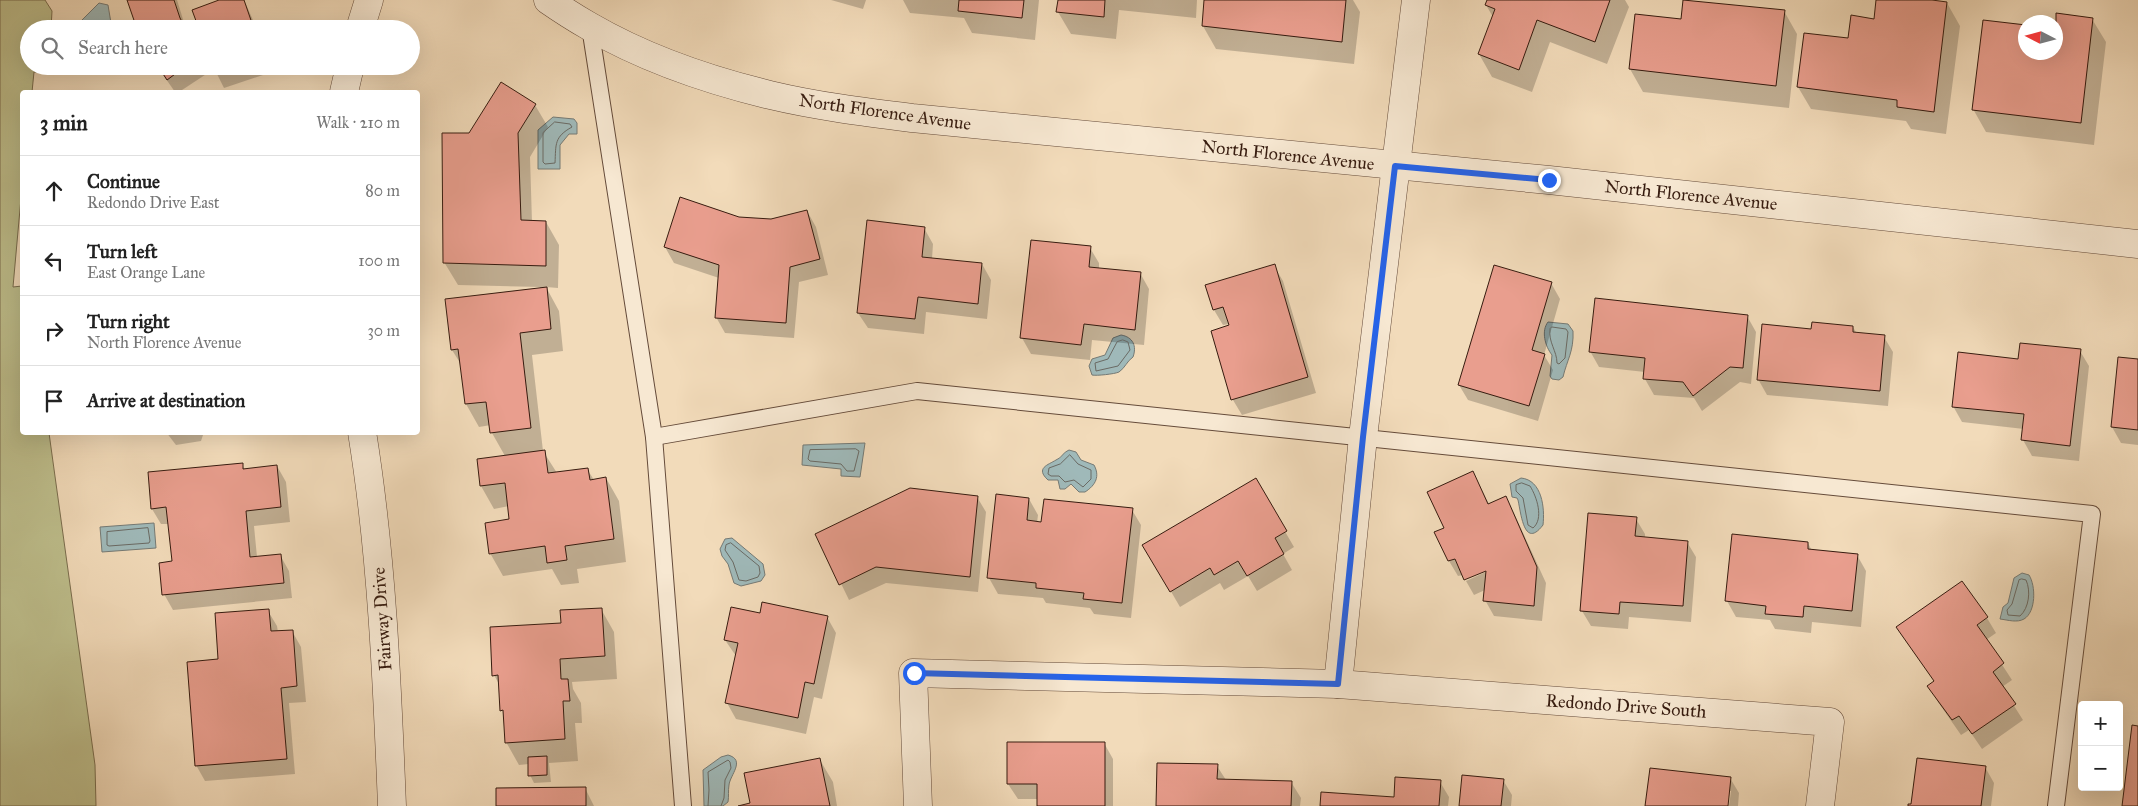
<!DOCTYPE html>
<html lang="en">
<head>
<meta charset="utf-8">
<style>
	body { margin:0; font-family:"IM FELL Great Primer",serif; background:#f2f2f2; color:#222 }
	.controls { position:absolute; right:15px; bottom:15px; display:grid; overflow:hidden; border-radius:5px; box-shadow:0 5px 20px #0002 }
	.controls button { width:45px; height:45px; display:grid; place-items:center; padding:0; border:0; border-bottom:1px solid #e0e0e0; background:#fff; color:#222; font:25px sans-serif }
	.compass { position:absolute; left:2018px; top:15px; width:45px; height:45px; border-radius:50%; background:#fff; box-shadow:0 5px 20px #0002; rotate:276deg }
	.stop { position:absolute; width:15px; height:15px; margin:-11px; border:4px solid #2563eb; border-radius:50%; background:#fff }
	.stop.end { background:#2563eb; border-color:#fff; box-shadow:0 1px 5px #0008 }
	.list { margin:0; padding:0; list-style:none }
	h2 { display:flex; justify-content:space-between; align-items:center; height:65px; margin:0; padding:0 20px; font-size:21px }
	h2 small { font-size:16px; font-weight:400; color:#767676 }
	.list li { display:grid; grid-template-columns:32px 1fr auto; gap:15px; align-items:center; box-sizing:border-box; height:70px; padding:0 20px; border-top:1px solid #e0e0e0 }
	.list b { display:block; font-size:19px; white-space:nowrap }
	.list p { margin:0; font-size:16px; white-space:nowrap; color:#767676 }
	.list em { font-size:16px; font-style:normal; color:#767676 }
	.icon { flex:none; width:28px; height:28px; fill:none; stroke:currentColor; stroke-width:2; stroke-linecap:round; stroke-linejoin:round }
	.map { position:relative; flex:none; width:2138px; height:806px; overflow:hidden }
	.search { position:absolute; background:#fff; box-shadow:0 5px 20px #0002; left:20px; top:20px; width:400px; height:55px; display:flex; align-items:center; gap:12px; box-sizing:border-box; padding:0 18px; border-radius:28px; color:#767676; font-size:19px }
	.panel { position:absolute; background:#fff; box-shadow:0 5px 20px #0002; left:20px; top:90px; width:400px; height:345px; border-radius:5px }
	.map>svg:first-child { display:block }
</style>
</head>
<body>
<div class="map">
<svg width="2138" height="806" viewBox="0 0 2138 806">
	<rect width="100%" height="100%" fill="#f2dbba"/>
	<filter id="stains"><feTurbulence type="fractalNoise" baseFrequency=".004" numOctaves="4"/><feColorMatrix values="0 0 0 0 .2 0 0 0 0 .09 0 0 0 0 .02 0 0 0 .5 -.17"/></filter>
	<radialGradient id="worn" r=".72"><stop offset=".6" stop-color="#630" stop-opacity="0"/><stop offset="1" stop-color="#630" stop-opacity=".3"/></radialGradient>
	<!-- green -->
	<path fill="#bebf8d" stroke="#7a6d4e" d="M0,0H45L52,11L51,29H29V66H49L48,73L34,72L32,92H22V187L13,287L22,286V432L49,433L95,765L96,806H0Z"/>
	<!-- water -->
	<g fill="#9fb9b9" stroke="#757a75">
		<path d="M99,3L108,5L112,29H76L81,21Z"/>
		<path d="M553,117L574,119L577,123V134H569L560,145V169H538V130Z"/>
		<path d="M1548,322L1568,324L1573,331C1574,351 1567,360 1563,377L1559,380L1552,379L1550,376L1552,355C1545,346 1541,331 1548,322Z"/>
		<path d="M1121,335C1133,337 1137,346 1133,357C1127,361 1125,368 1119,372C1115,374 1096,376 1092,375L1089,366L1092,359L1105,355L1113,338Z"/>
		<path d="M865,443L860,477L841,476V469L802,465L803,445Z"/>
		<path d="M1069,450L1076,452L1081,460L1094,465C1100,476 1096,485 1085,492H1079L1071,484L1065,489H1060L1058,480H1048C1035,468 1048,465 1056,460C1062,458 1063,452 1069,450Z"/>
		<path d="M1521,478C1542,480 1545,508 1543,525C1524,550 1521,513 1518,500L1517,498L1512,497L1510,484Z"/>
		<path d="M154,523L156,548L102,552L100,527Z"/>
		<path d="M732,538L763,564L765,575L761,581L741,586L734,583L728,564L722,556L720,549L725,539Z"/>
		<path d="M2022,573L2029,575C2036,586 2036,612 2024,619C2017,623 2008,620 2000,619L2003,607L2008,603L2014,578Z"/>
		<path d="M728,755C746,760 730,775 729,785C728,791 729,796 728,802L723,806H704L703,770L721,757Z"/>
	</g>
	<!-- shadow -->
	<g fill="#0003">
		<path d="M129,0H177L186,29H138Z"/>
		<path d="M223,0H244L257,29H200Z"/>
		<path d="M831,0H866L863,9Z"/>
		<path d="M903,0H1039L1035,40L972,33L964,18L910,13Z"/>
		<path d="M1059,0H1197L1196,18L1119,10L1116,39L1071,34L1058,12Z"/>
		<path d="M1206,0H1353L1360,12L1354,64L1216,49L1203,26Z"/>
		<path d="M1488,0H1625L1629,7L1607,64L1550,42L1532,92L1492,77L1479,54L1493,17L1486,5Z"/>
		<path d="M1684,0L1784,11L1797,34L1789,108L1643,92L1630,69L1636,15L1682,20Z"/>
		<path d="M1878,0H1921L1947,3L1960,26L1946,134L1911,129L1906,121L1811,109L1798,87L1849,40L1875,20Z"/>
		<path d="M2057,15L2092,19L2106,42L2094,145L1986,132L1973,109L2026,52H2056Z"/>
		<path d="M157,66H208L211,71L179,92H175Z"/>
		<path d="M213,66H270L272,72L224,88Z"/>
		<path d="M535,105L548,127L530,157L532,222H546L559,245L558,288L546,287L559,311L563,351L532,355L543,451L557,473L587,469L594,480L606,478L619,501L626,562L577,569L579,583L561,585L552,569L503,576L490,553L511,520L509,506L494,509L481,486L478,460L505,456L492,433L491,425L479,427L466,404L462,366L452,350L446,300L540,289V287L458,285L444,262L470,134Z"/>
		<path d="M807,211L816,227L828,275L799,282L794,338L725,333L716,317L719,278L674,263L665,247L739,218L771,220Z"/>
		<path d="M924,228L933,244L932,259L982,264L991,280L987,319L926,312L924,334L868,328L858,313Z"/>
		<path d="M1090,248L1099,263V269L1140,273L1149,289L1144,345L1092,340L1090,360L1031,354L1022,338Z"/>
		<path d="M1274,266L1283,281L1316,393L1242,415L1233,400L1212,332L1230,326L1229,324L1223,325L1214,310L1206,286Z"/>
		<path d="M1551,283L1560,299L1544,355L1553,370L1538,421L1468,400L1459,385Z"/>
		<path d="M1747,316L1756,332L1751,384L1740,382L1702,411L1694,398L1654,395L1645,379V372L1599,367L1590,351Z"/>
		<path d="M1853,327L1857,334L1884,337L1893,352L1888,406L1767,395L1758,379L1812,330Z"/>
		<path d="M2080,351L2089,366L2079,461L2032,456L2023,440L2024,429L1962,422L1953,406L2019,360Z"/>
		<path d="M2138,360V445L2121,443L2112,427Z"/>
		<path d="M166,432H204L201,441L176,445Z"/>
		<path d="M242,464L245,470L277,466L286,482L290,522L254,526L257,557L280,555L289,571L292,598L173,610L164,594L173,562L169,524H161L152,509Z"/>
		<path d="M1473,472L1489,504L1505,497L1514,513L1546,583L1542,621L1494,616L1485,600V590L1474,595L1466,581L1492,569L1458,576L1449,561L1436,532L1446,528Z"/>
		<path d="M1255,480L1294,547L1283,554L1292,570L1257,591L1248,576L1224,590L1220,583L1180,607L1144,545Z"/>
		<path d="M977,497L986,512L978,592L886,583L849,600L817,534Z"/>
		<path d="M1029,499L1038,515L1037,523L1132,510L1141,525L1131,618L1094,614L1090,608L1046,603L1043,598L998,594L989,578Z"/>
		<path d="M1636,519L1645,534V538L1687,542L1696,557L1691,622L1629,617L1628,629L1591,626L1582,611Z"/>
		<path d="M1808,543L1812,551L1857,555L1866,571L1861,627L1812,622L1811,633L1775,629L1770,620L1736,617L1727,601Z"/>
		<path d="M601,609L614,632L617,679L572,682L573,689L581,703L582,723H575L578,761L549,763L551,782L534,783L530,775L529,764L519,765L506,742L500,686L494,675L562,624Z"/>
		<path d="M268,611L277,626L278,632L292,631L301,647L306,702L289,703L295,774L205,781L196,765L220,661Z"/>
		<path d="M827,617L836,633L822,699L814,697L806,734L736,719L727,703L736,656L725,640Z"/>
		<path d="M1987,618L1996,633L1986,640L2012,680L2002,687L2023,720L1982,749L1969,730L1961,735L1938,702L1929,686L1935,682L1898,627Z"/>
		<path d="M1104,743L1113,759V806H1039V799H1018L1008,784Z"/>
		<path d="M820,760L833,782L837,806H740L751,804Z"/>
		<path d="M1217,766L1226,780L1291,782L1301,798L1300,806H1157Z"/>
		<path d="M1985,767L1994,783L1991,806H1909Z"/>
		<path d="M1730,778L1739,793L1738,806H1729L1731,791H1728L1727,806H1646Z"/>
		<path d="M1503,780L1512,795L1511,806H1461Z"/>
		<path d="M1440,782L1449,797L1448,806H1321L1395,799Z"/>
		<path d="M585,788L594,806H497Z"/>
	</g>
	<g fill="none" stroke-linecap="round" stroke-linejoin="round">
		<!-- shore -->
		<g stroke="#6a6a64" stroke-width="1">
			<path d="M555,122L570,124L572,127C554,137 556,144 555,163L545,164L543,162V133Z"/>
			<path d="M1552,327L1566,329L1568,332L1565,358L1559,364L1557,363C1557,351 1548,342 1550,329Z"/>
			<path d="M1123,340L1128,342L1130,350L1118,366L1096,371L1095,363L1108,359L1117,342Z"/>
			<path d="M856,449L859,451L854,471H847L841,464L810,461L808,459L810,450Z"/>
			<path d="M1070,455L1078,464L1091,470V479L1083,487L1074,480L1065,482L1059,476H1051L1048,474L1049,468L1060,464Z"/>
			<path d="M1522,483L1530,486C1537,497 1544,519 1533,528L1528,525L1523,498L1516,491V485Z"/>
			<path d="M148,528L150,541L149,543L109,546L107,545V532Z"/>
			<path d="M731,543L759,566L760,573L758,577L746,581L739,580L733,562L725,550L726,545Z"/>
			<path d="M2022,579L2026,580C2031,591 2029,608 2020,616L2008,615L2007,610L2012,604L2019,580Z"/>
			<path d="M708,806L709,790L708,772L728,760L730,762L731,768L725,780L724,798L721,806"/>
		</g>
	</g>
	<!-- building -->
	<g fill="#e99e8e" stroke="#361b0f">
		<path d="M127,0H174L180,18L186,29H137Z"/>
		<path d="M219,0H244L254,29H199L192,10Z"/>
		<path d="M959,0H1024L1022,18L958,11Z"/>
		<path d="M1058,0H1105L1104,17L1056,12Z"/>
		<path d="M1204,0H1346L1342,42L1202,26Z"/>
		<path d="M1487,0H1610L1595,42L1537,20L1519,70L1478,54L1495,9L1485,5Z"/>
		<path d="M1683,0L1785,10L1776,86L1629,69L1635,14L1681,19Z"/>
		<path d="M1876,0H1932L1947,2L1934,112L1897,107V100L1797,87L1804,33L1848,38L1851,15L1874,19Z"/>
		<path d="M2056,13L2093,18L2081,123L1972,110L1983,20L2026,25V52H2056Z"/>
		<path d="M158,66H186L167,80Z"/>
		<path d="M212,66H235L214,73Z"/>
		<path d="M501,82L536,104L518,133L521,220L546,221V266L443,263L442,133H469Z"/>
		<path d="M680,197L739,217L771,219L807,210L820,259L790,267L786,323L715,318L719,265L664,247Z"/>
		<path d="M867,220L925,227L922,257L982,263L978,304L918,297L915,319L857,313Z"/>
		<path d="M1031,240L1091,246L1089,267L1141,272L1135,330L1084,324L1081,345L1020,338Z"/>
		<path d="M1275,264L1308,377L1231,400L1211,331L1229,325L1223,307L1213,310L1205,285Z"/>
		<path d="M1494,265L1552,282L1532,350L1545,354L1529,406L1458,385Z"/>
		<path d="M547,287L551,329L520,333L531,428L490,433L486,402L465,404L458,349L451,350L445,299Z"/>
		<path d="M1595,298L1748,315L1743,368L1730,367L1693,396L1683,382L1643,379L1645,358L1589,352Z"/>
		<path d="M1812,322L1853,326V332L1885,335L1880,391L1757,380L1762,324L1811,329Z"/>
		<path d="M2020,343L2081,349L2070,446L2021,440L2024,414L1952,407L1958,352L2018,359Z"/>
		<path d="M2118,357L2138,359V430L2111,427Z"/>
		<path d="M545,450L548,473L588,468L590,480L606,477L614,539L565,546L567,560L547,563L545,546L489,554L485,523L509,519L505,483L480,486L477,459Z"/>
		<path d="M243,463V469L277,465L281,507L246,511L250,557L281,554L284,583L162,595L159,563L172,561L166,507L151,509L148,472Z"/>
		<path d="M1473,471L1488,504L1506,496L1537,567L1534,606L1483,601L1486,571L1464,580L1455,559L1448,561L1434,532L1444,528L1427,492Z"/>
		<path d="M1256,478L1287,531L1275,538L1284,554L1247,576L1238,561L1214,575L1210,568L1170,592L1142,545Z"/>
		<path d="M910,488L978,496L970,577L876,567L839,585L815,534Z"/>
		<path d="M996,494L1029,498L1027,520L1041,522L1044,499L1133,508L1122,603L1083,599L1084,593L1036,588V583L987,578Z"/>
		<path d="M1588,513L1637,517L1635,536L1688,541L1683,606L1620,602L1619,614L1580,611Z"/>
		<path d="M1732,534L1808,542V549L1858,554L1852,611L1804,606L1803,617L1765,614L1766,606L1725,601Z"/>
		<path d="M1962,581L1988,617L1977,625L2004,663L1993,672L2016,704L1972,734L1959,716L1952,720L1927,686L1934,681L1896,627Z"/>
		<path d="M762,602L828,616L814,684L805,682L798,718L725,703L738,643L724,640L731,607L760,613Z"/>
		<path d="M602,608L605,656L560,659L561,679H568L570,701H563L565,739L505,743L503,710L500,711L498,675L492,676L490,627L561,623L560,610Z"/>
		<path d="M269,609L271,631L293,630L297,686L281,688L287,759L195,766L187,662L218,659L215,613Z"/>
		<path d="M2132,725L2138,726V806H2122Z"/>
		<path d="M1007,742H1105V806H1037V784H1007Z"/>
		<path d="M547,756V775L528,776V757Z"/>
		<path d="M820,758L830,806H738L750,803L744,773Z"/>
		<path d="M1917,758L1986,766L1981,806H1908V804H1911Z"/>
		<path d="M1157,763L1218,764L1217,779L1292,781L1291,806H1156Z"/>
		<path d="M1650,768L1731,777L1728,806H1645Z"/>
		<path d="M1462,775L1504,779L1501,806H1459Z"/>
		<path d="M1395,777L1441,780L1439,806H1320L1321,792L1394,797Z"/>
		<path d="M586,787V806H496V788Z"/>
	</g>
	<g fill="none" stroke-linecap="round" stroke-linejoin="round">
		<defs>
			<g id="service">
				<path d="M590,27L654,437L683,806"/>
				<path d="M654,437L917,391L2092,514L2056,806"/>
			</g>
			<g id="minor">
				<path d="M548,0C561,9 575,18 589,26C644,58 708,80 770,95C816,106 864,112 912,118L1549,180L2138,244"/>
				<path d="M360,29L369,0"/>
				<path d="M344,92L350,66"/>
				<path d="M362,432C382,556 387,681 392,806"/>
				<path d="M1338,684L1363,437L1416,0"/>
				<path d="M918,806L913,673L1338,684L1830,722L1820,806"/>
			</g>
		</defs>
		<!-- service casing -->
		<use href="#service" stroke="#654b3a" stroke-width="18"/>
		<!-- minor casing -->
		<use href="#minor" stroke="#654b3a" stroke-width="29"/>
		<!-- service -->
		<use href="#service" stroke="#f7e8d2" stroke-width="16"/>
		<!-- minor -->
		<use href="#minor" stroke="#f7e8d2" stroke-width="28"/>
	</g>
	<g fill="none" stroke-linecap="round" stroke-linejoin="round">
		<!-- route -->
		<path stroke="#2563eb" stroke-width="6" d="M914,673L1338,684L1363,437L1395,166L1549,180"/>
	</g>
	<g text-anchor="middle" stroke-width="4" stroke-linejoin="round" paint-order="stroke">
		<!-- street labels -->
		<g font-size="18" fill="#361b0f" stroke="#f7e8d2">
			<text transform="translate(885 112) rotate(8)" y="6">North Florence Avenue</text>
			<text transform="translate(1288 155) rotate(6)" y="6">North Florence Avenue</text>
			<text transform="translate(1691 195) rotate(6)" y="6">North Florence Avenue</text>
			<text transform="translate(382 619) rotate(-94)" y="6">Fairway Drive</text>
			<text transform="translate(1626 706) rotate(4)" y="6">Redondo Drive South</text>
		</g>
	</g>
	<rect width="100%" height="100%" filter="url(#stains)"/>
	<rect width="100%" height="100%" fill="url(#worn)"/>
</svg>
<div class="controls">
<button>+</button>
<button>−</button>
</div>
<svg class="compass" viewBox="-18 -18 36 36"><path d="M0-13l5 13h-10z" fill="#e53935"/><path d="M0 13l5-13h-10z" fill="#767676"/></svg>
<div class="stop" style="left:914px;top:673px"></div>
<div class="stop end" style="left:1549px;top:180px"></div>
<div class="search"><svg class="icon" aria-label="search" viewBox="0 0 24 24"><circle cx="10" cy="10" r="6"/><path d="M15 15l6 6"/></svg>Search here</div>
<section class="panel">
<h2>3 min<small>Walk · 210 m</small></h2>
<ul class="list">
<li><svg class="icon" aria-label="ahead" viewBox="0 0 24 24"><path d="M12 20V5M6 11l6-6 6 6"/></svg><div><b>Continue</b><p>Redondo Drive East</p></div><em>80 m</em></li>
<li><svg class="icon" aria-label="left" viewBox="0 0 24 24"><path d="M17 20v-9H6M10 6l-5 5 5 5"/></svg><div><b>Turn left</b><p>East Orange Lane</p></div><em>100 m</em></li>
<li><svg class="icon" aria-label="right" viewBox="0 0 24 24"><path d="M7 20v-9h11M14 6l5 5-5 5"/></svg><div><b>Turn right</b><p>North Florence Avenue</p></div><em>30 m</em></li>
<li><svg class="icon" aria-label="arrive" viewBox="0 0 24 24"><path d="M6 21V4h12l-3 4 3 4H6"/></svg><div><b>Arrive at destination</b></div></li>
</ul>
</section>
</div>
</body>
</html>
